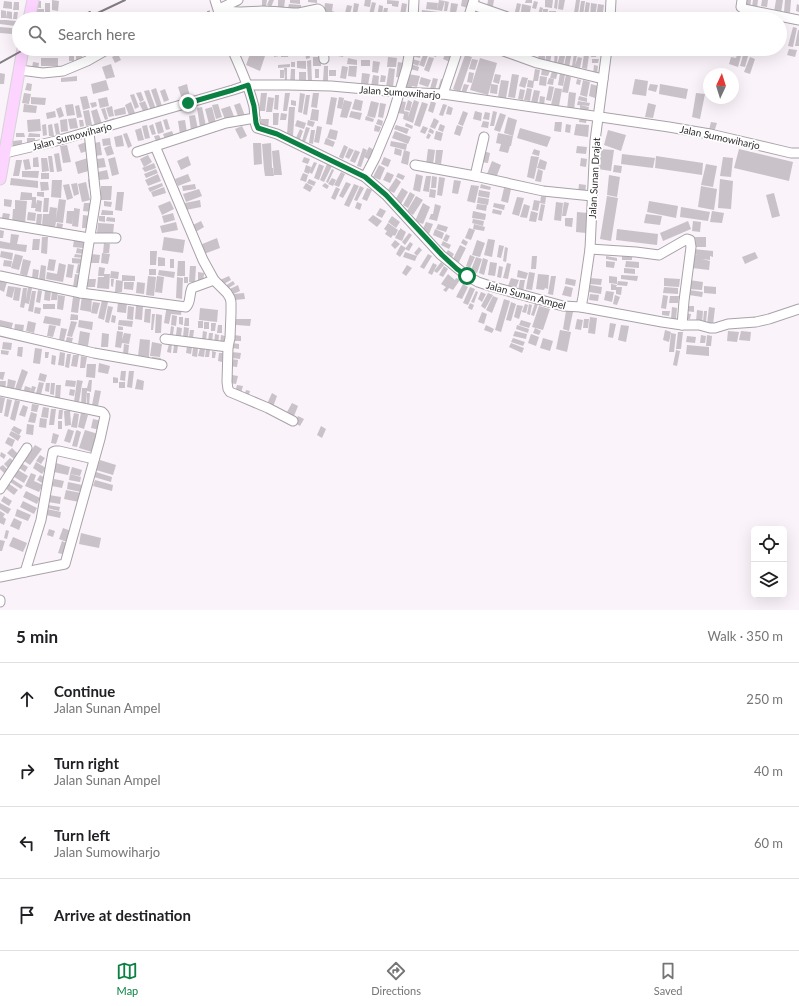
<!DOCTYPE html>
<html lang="en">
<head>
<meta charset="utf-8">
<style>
	body { margin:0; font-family:Lato,sans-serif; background:#f6f6f6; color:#202124 }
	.controls { position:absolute; right:12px; bottom:12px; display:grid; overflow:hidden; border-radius:6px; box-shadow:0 4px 16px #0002 }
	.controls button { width:36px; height:36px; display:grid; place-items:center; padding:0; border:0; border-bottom:1px solid #e0e0e0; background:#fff; color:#202124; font:20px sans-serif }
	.compass { position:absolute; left:703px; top:68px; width:36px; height:36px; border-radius:50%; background:#fff; box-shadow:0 4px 16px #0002; rotate:4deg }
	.stop { position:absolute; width:12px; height:12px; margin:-9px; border:3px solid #0b8043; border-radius:50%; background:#fff }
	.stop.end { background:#0b8043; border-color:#fff; box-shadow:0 1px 4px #0008 }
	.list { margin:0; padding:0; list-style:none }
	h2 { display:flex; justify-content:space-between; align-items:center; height:52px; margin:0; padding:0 16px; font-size:17px }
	h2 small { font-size:13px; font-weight:400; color:#757577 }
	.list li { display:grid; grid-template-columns:26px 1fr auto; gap:12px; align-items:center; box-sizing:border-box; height:72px; padding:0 16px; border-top:1px solid #e0e0e0 }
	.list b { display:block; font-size:15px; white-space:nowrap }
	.list p { margin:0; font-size:13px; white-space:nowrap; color:#757577 }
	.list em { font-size:13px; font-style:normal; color:#757577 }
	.icon { flex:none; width:22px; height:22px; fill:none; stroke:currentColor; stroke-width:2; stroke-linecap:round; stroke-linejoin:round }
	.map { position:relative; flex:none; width:799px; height:610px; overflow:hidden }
	.search { position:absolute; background:#fff; box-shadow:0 4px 16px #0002; left:12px; right:12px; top:12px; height:44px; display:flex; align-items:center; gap:10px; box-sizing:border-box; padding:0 14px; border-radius:22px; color:#757577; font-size:15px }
	.sheet { height:340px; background:#fff }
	nav { display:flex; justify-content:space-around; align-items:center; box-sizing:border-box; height:56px; border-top:1px solid #e0e0e0; background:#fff; font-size:11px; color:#757577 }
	nav a { display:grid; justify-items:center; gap:2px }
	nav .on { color:#0b8043 }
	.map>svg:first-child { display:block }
</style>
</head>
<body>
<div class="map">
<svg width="799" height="610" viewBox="0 0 799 610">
	<rect width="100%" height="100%" fill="#faf3fa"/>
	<!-- building -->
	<g fill="#c9c2c9">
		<path d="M52,0L59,1L58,11L52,10Z"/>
		<path d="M262,0H267L266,6H262Z"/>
		<path d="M269,0H274L271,7L267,5Z"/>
		<path d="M278,0H285L284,8H278Z"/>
		<path d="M290,0H300V4L290,3Z"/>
		<path d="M308,0H317V3L308,2Z"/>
		<path d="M365,0H371L370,7L364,6Z"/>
		<path d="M387,0L399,1L398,7L392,6V4H387Z"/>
		<path d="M439,0L445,1L442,11L437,10Z"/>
		<path d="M462,0H470L468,8L461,6Z"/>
		<path d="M488,0H494L493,6H487Z"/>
		<path d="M526,0H532V3H525Z"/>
		<path d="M545,0H553L552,8L545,7Z"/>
		<path d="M555,0H558L557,9L554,8Z"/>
		<path d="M559,0H565L563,10L558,9Z"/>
		<path d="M576,0H580L578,14L574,13Z"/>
		<path d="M745,0H751L750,9L745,8Z"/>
		<path d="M753,0H758L757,8L752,7Z"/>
		<path d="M762,0H768L767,7L761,6Z"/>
		<path d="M776,0H783L781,13L774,12Z"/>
		<path d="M785,0H791L790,13L784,12Z"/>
		<path d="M4,1L12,2V9L3,8Z"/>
		<path d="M34,1H41V8L34,7Z"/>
		<path d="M534,1L538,2L536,9L532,8Z"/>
		<path d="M581,1H585L583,16H579Z"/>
		<path d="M14,2H19V10H13Z"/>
		<path d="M372,2L376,3L372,19H368Z"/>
		<path d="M427,2L438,3L437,10L426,9Z"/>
		<path d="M445,2V1L449,2L447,11H444Z"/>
		<path d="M586,2L590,3L588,16L584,15Z"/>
		<rect x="45" y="3" width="5" height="11"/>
		<path d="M325,3L333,4L332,11L335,12L334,19H325L326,10H324Z"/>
		<path d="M354,3L359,4L356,19H352Z"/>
		<path d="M402,3L407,4L405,16L400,15Z"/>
		<path d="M451,3L458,4L456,13L450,12Z"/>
		<path d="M517,3L521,4L518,17L514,16Z"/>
		<path d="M591,3L597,4L595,17H590Z"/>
		<path d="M289,4L301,5V9L288,8Z"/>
		<path d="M522,4L531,6L529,19H520Z"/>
		<path d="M598,4L604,5L602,19H596Z"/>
		<path d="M797,4L799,5V12L796,11Z"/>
		<path d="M347,5L352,6L349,18L344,17Z"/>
		<path d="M379,5L383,6L382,18H377Z"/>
		<path d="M540,7L543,8L540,19H537Z"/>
		<path d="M384,8H388L386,19H382Z"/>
		<rect x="33" y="9" width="11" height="7"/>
		<path d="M543,9H548L547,19H542Z"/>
		<path d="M1,10L6,11V18H1Z"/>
		<path d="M422,10L456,14V19H436L421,17Z"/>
		<path d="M7,11L12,12V19L6,18Z"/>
		<path d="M313,11L320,12L319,19H312Z"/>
		<path d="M549,11H552L551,19H547Z"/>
		<rect x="552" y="11" width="4" height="8"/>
		<path d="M14,12H18L17,19H13Z"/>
		<path d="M472,13L477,14L476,19H470Z"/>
		<path d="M743,13L757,19H741Z"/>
		<rect x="557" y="14" width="5" height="5"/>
		<rect x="564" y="15" width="7" height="4"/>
		<path d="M0,20H6V22V20L16,21L15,26L0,24Z"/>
		<path d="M0,27L12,28V34L0,33Z"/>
		<path d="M793,27L797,28L793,47L788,46Z"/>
		<path d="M798,30H799V46H795Z"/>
		<rect x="69" y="49" width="5" height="12"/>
		<rect x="76" y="49" width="6" height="12"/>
		<path d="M89,49H96L97,52L90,54Z"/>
		<path d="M274,49H279V56L274,57Z"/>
		<rect x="280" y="49" width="8" height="2"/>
		<path d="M296,49H303L302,56L295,55Z"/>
		<path d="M305,49H309L310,58L306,59Z"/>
		<path d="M339,49H345L343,57L338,56Z"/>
		<path d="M433,49L439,51L436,57L430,55Z"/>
		<path d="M469,49H479L478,55L468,53Z"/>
		<path d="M524,49H534V57H523Z"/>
		<path d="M539,49H545V61H538Z"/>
		<path d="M547,49H552L550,65L545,64Z"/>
		<path d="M555,49H558L557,65H554Z"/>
		<path d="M577,49H584L583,53L577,52Z"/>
		<path d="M585,49H590V53L585,52Z"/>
		<path d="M592,49H597L596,57H591Z"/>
		<path d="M789,49L797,50L795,57L787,55Z"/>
		<path d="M447,50L454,52L450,62L443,59Z"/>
		<path d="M251,51L265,56L260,71L246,65Z"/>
		<rect x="312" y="51" width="10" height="4"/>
		<path d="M413,51L421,52L420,58L412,56Z"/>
		<rect x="281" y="52" width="7" height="5"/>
		<path d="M567,52H572L569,67L564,66Z"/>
		<path d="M424,53L428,55L424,67L419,65Z"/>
		<path d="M118,54L121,60L115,63L112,57Z"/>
		<path d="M560,54L565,56L563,66L557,65Z"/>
		<path d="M574,54L577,55L575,65L578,57L582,58L580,68L572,66Z"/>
		<path d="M584,54L589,55L587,69L582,68Z"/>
		<path d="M465,55L472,57L460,92L453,89Z"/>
		<path d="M737,55L741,56L738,67L729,64L731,57L736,58Z"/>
		<path d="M743,55L748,56L745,67L740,66Z"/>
		<rect x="313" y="57" width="8" height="9"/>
		<path d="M388,57L397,58L396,67H387Z"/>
		<path d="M429,57L434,58L429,72L424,70Z"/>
		<path d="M750,57L755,59L750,74L744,72Z"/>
		<rect x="41" y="58" width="17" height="8"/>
		<path d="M348,58L357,60V65L347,64Z"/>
		<path d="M480,58L497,63L488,95L470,90Z"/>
		<path d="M412,59L420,61L418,66L411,63Z"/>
		<path d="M472,59L478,60L475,70L469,69Z"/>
		<path d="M592,59H599L598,63H592Z"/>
		<path d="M311,60L312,81H308L307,61Z"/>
		<rect x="361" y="60" width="9" height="6"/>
		<path d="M297,61H306V69L297,68Z"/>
		<path d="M373,61L380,62L378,73L372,72Z"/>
		<path d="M33,62L39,63L38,69L32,68Z"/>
		<rect x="291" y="62" width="4" height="5"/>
		<path d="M398,62L404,63L402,78L396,77Z"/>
		<path d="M111,64L115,77L106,79L102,67Z"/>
		<path d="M290,64V67L278,68V65Z"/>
		<path d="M411,64L419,67L418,71L410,69Z"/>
		<path d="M594,65L598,66L597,75L593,74Z"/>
		<path d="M324,66H328V81H323Z"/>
		<path d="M342,66L348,67L346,79L340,78Z"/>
		<path d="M349,66H357L356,77L348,76Z"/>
		<path d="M284,68H287V80H285Z"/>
		<path d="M389,68L395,69L393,87H386Z"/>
		<path d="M291,69H295V84L290,83Z"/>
		<rect x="315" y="69" width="4" height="9"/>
		<path d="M535,69L540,70L538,81H533Z"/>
		<path d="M542,69L550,71L548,76L541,75Z"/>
		<rect x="280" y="70" width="4" height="8"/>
		<rect x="329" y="70" width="7" height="6"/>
		<path d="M552,71L558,72L556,79L550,78Z"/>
		<rect x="299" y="72" width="7" height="12"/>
		<path d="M469,72L474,73L472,83L467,82Z"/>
		<path d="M0,73L5,74L4,84H0Z"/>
		<path d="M362,73L370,74L368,85L361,84Z"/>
		<path d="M560,73L565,75L563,86L558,85Z"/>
		<path d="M408,74L420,76L417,87L412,86L411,89L405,87Z"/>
		<path d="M495,74L501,75L499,84L493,82Z"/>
		<path d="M512,74L519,75L515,98L508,97Z"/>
		<path d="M373,75L379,76L378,87L371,86Z"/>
		<path d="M381,75L386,76L385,82H380Z"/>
		<path d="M566,75L571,77L568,93L562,92Z"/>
		<path d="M77,76V81L61,82V78Z"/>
		<path d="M540,76L547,77L546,86L539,85Z"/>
		<path d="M421,77L431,80L428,87L419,84Z"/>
		<path d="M522,77L528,78L525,88L519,86Z"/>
		<path d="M433,78L438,79L435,90L430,89Z"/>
		<path d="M549,78L554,79L553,85L547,84Z"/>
		<path d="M441,79L446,81L443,90L438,89Z"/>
		<path d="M577,79L581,80L580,85L576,84Z"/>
		<path d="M635,79L648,81L646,96L632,94Z"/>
		<path d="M106,80L109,90L93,94L91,84Z"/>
		<path d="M501,80L509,81L506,98L498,97Z"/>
		<path d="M528,80L534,81L533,88L527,87Z"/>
		<path d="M583,80L590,82L587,97L580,95Z"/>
		<path d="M707,81H709V92L704,91Z"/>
		<path d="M27,83L32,84L31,91L25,90Z"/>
		<path d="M187,84L190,97L182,99L178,87Z"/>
		<path d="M464,84L469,85L465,95L461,93Z"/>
		<path d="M491,84L498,85L497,94L490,93Z"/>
		<path d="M591,84L598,86L595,98L589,96Z"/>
		<path d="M650,84L658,85L656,92L648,90Z"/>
		<path d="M660,84L688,89L686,99L659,94Z"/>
		<path d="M549,86L554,87L551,101L546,100Z"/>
		<path d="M156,88L162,106L157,107L151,90Z"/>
		<path d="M527,88L532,89L530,101L524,100Z"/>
		<path d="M555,88L562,89L559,106L551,105Z"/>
		<path d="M165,89L169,100L164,102L160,91Z"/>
		<path d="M520,89L525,90L523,100L518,99Z"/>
		<path d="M149,90L156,109L151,111L144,91Z"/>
		<path d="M534,90L540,91L537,105L531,103Z"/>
		<path d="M141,92L144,100L140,102L136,93Z"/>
		<path d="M569,92L576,93L574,110L567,109Z"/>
		<path d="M24,93L31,94L29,104L22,103Z"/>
		<path d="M261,93H267L265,111H259Z"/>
		<path d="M285,93H290L287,111H283Z"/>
		<path d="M300,93L305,94L302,113L298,112Z"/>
		<path d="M313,93H319L317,108L311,107Z"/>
		<path d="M696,93L705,94L700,119L692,117Z"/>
		<path d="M134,94L139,107L135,109L130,95Z"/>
		<path d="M275,95H279L278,110L274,109Z"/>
		<path d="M306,95H310L307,115L303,114Z"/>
		<path d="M87,96L90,108L83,110L80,97Z"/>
		<path d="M540,96L545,97L544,105H539Z"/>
		<path d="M579,96L587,98V102L578,100Z"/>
		<path d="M31,97L46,98L45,105L31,104Z"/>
		<path d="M107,97L109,106L100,108L98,99Z"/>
		<path d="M268,97L274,98L272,112H266Z"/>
		<path d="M331,97L337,98L332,125L326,124Z"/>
		<path d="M339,97L344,98L342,109L337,108Z"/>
		<path d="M355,99L363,101L361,111L352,109Z"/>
		<path d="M291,100L296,101V106L291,105Z"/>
		<path d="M344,100L352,102L347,118L340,117Z"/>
		<path d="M408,100L412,102L410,111L405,110Z"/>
		<path d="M414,100L419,102L413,123L403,119L404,114L398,113L400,101L406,102L404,111L409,112L408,117Z"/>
		<path d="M145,101L149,111L144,113L139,103Z"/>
		<path d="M371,101L379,103L375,118L367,116Z"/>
		<path d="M431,101L436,103L433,113L428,111Z"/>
		<path d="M578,101L590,103L589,106L577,105Z"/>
		<path d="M96,102L97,106L92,108L90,103Z"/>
		<path d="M131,102L135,113L129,115L125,105Z"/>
		<path d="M422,102L428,104L420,127L414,125Z"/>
		<path d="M240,103L245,116L239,119L234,105Z"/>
		<path d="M380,103L386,104L383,118L378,117Z"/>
		<path d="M648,103L656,105L653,118L645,117Z"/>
		<path d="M24,104L37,106L36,113L23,112Z"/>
		<path d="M73,104L75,115L67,116L65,105Z"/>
		<path d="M218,104L222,117L216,119L212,105Z"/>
		<path d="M443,104L447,105L443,116L439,115Z"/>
		<path d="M79,105L82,117L77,118L75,106Z"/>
		<path d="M580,105L589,107L588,111L580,110Z"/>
		<path d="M112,106L114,116L109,117L106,108Z"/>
		<path d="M230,106L235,119L226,122L221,109Z"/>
		<path d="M448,106L453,108L451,115L446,114Z"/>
		<path d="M61,107L64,116L59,118L56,109Z"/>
		<path d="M125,107L126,114L115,116L114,110Z"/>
		<path d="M202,107L206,126L200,127L197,108Z"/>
		<path d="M212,107L216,123L209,124L205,109Z"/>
		<path d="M289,107H295L293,136L287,135Z"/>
		<path d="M105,108L108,119L105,120L101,109Z"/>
		<path d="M97,109L102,124L95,126L91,111Z"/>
		<path d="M312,109L319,110L318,121L310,120Z"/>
		<path d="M89,110L92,125L86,126L83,111Z"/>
		<path d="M55,111L56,117L47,119L46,113Z"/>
		<path d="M351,111L362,113L360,120L349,117Z"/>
		<path d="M463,111L468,113L463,126L458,124Z"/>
		<path d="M475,111L482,113L481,121L473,119Z"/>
		<path d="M493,111L497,112L494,126H490Z"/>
		<path d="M485,112L490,113L489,120L483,119Z"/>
		<path d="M273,113H279L278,125H273Z"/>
		<path d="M281,113L287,114L286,120H280Z"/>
		<path d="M500,113L506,115L500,132L494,130Z"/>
		<path d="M195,115L198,129L191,130L189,116Z"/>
		<path d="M366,116L374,119L373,122L365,120Z"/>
		<path d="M508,117L517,120L513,136L504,133Z"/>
		<path d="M580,117L587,118L586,123L579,122Z"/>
		<path d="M76,118L78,128L70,129L68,119Z"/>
		<path d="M114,118L116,122L105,126L103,122Z"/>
		<path d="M434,118L439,121L435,129L430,127Z"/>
		<path d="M40,119L41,131L28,132L27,120Z"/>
		<path d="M67,119L68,131L61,132L60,120Z"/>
		<path d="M167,119L170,129L166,130L163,120Z"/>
		<path d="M261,119H269L268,128L261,127Z"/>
		<path d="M378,119L383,121L382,126L376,124Z"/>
		<path d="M79,120H83L84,126L80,127Z"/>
		<path d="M185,120L187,133L180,134L178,121Z"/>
		<path d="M297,120L306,123L304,129L295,126Z"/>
		<path d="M308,120L315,122L313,127L307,125Z"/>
		<path d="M161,121L164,132L158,134L155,123Z"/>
		<path d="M483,121L489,122L488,128L481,127Z"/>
		<path d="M555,122H562L561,132L554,131Z"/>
		<path d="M711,122L717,123L714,132L709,130Z"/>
		<path d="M58,123L60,134L56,135L54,124Z"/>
		<path d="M406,123L413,126L412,129L405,126Z"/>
		<path d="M46,124L47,135L43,136L42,125Z"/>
		<path d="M52,124L54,136H49L48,125Z"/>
		<path d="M153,124L156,134L152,135L149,126Z"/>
		<path d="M440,124L445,126L443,132L438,130Z"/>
		<path d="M566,124L571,125L570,133L565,132Z"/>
		<path d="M576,124L589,125L588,137L574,135Z"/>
		<path d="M147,125L150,138L145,139L142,126Z"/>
		<path d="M375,125L381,127L379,132L374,131Z"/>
		<path d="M396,125L409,129L407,134L394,129Z"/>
		<path d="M457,125L463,127L460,136L454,134Z"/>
		<path d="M242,126L247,136L240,139L235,129Z"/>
		<path d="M317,126L322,127L319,143L314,142Z"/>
		<path d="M423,126L428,128L425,134L420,132Z"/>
		<path d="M306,127L310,128L305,142L302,141Z"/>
		<path d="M141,128L144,140L138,141L135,130Z"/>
		<path d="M430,128L434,131L433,134L428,132Z"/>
		<path d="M520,128L551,137L547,147L517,138Z"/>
		<path d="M300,129L303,131L299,142L295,140Z"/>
		<path d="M330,129L338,131L336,140L327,138Z"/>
		<path d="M311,130H315L313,144L309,143Z"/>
		<path d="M608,130L626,135L621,151L604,145Z"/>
		<path d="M172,131L174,136L165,139L163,134Z"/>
		<path d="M395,131L411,137L408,144L392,138Z"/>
		<path d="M436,131L443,133L441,141L434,139Z"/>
		<path d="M16,133H24L25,137H16Z"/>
		<path d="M29,133L40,134V137H28Z"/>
		<path d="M127,133L132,146L128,148L123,134Z"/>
		<path d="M428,133L431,135L429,139L426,138Z"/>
		<path d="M498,133L513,136L511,146H510L508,153L499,151L501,144L496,143Z"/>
		<path d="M122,135L124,146L116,147L114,137Z"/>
		<path d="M159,135L162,142L157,144L154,136Z"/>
		<rect x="27" y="138" width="8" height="5"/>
		<path d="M110,138L111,145L103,146L102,139Z"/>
		<path d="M326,138L335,142L333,147L324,144Z"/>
		<path d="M22,140V145L13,147V141Z"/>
		<path d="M391,141L407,144L406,150L390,146Z"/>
		<path d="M86,142L90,150L81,153L78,145Z"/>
		<path d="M100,142L102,155L95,156L93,143Z"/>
		<path d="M253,143H261L262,164L254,165Z"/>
		<path d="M271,143L272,168H273L274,176H265L264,169L262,144Z"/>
		<path d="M67,145L71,162L63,163L60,146Z"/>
		<path d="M111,145L114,154L107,156L104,148Z"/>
		<path d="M344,145L348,147L343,159L339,157Z"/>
		<path d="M577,146L587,147L586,154L576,153Z"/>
		<path d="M369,147L374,150L370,160L364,157Z"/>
		<path d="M349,148L354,150L349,159L345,157Z"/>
		<path d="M363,148L367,150L361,167L357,166Z"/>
		<path d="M395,148L402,150L401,156L394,154Z"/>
		<path d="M428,149L435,150L433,165L426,164Z"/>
		<path d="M534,149L540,151L539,156L532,154Z"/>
		<path d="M601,149L614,150L611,171L598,169Z"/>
		<path d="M739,149L793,162L789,181L734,168Z"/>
		<path d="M279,150L282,175H274L272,151Z"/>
		<path d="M355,150L360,152L355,163L350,161Z"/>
		<path d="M404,150L410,152L408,165L401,163Z"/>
		<path d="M436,150H443L441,164L435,163Z"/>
		<path d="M483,151L490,153L488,163L481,162Z"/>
		<path d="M59,153L62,171L57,172L54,154Z"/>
		<path d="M622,154L655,158L653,168L621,164Z"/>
		<path d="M148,155L152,162L144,167L140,159Z"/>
		<path d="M48,156H52L54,172H50Z"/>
		<path d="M188,156L191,165L181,170L177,161Z"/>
		<path d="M531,156L539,157L534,179L527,177Z"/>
		<path d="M656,156L703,163L702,175L655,168Z"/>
		<path d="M38,157L39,167H33V158Z"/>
		<path d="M115,157L119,174L112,176L108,159Z"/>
		<path d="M304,157L310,159L308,164L302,162Z"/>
		<path d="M384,157L391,160L388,167L381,164Z"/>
		<path d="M723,157L733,158L731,177L720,176Z"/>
		<path d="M41,158H47L49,171L42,172Z"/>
		<path d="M88,158L92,170L78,174L75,162Z"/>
		<path d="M104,158L106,167L98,168L97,159Z"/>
		<path d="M581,158L587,159L586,167L580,166Z"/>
		<path d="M29,159L31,169L25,170L23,160Z"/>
		<path d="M540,159L547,162L545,170L537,168Z"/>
		<path d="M16,160H22L19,176H13Z"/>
		<path d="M492,161L501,165L496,178L487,174Z"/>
		<path d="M314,162L317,163L312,174L309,172Z"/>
		<path d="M154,163L156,168L145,172L142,168Z"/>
		<path d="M319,164L324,166L319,180L314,178Z"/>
		<path d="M327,164L332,166L324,182L320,180Z"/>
		<path d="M706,164L717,166L713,187L701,185Z"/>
		<path d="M306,165L311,167L309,174L304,172Z"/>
		<path d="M379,165L385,168L380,180L373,177Z"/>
		<path d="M614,165L622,166L621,173L613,172Z"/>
		<path d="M156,169L158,173L146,178L144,174Z"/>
		<path d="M332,169L334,170L328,183L326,182Z"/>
		<path d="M538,169L543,171L541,182L535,181Z"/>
		<path d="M107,170L109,179L99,180L98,172Z"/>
		<path d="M22,171H39L38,178L22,177Z"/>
		<path d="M341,172L345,174L339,187L334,185Z"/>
		<path d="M387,172L394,175L390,183L383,180Z"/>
		<rect x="41" y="173" width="8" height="6"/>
		<path d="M303,173L308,175L306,182L300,180Z"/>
		<path d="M398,173L405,176L403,180L396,177Z"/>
		<path d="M158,174L161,181L148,186L145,180Z"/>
		<path d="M188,174L191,181L178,186L175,179Z"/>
		<path d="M416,174L423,176L420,192L413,190Z"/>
		<path d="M609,175L620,177L617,197L607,195Z"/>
		<path d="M426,176H431L429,192L423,191Z"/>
		<path d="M432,176L437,177L436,188H431Z"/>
		<path d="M439,177L445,178L442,196L437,195Z"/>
		<path d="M11,178L38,181V188L10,185Z"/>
		<path d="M93,178L95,187L89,188L88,179Z"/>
		<path d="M332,178L336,180L333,186L328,184Z"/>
		<path d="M396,178L401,182L394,193L388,190Z"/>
		<path d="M309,179L316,182L314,186L307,183Z"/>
		<path d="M720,179L733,181L731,209L718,208Z"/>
		<path d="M52,180H62L61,198L51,197Z"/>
		<path d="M454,180L461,181L458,194L452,193Z"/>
		<path d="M40,182H48L49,190L41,191Z"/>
		<path d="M86,182L90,200L82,202L78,184Z"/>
		<path d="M346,182L351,184L343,198L339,196Z"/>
		<path d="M77,183L79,194L74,196L71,184Z"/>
		<path d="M162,183L163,186L150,192L148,188Z"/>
		<path d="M306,183L313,187L310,192L303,188Z"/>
		<path d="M325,183L329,186L327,189L322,186Z"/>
		<path d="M69,184L73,198L67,200L63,185Z"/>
		<path d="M195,184L196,189L183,191L182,186Z"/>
		<path d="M354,184L359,186L349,207L344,205Z"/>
		<path d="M481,184L491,187L490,190L480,188Z"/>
		<path d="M579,184L586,185L585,194L578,193Z"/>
		<path d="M471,185L479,186L475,203L467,201Z"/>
		<path d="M101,186H112L111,200H100Z"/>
		<path d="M360,186L364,188L357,201L354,200Z"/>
		<path d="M701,186L717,189L714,210L698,207Z"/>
		<path d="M164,187L166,193L153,197L151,192Z"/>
		<path d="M336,187L340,189L335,200L331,198Z"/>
		<path d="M367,188L372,190L367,201L362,199Z"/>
		<path d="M402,188L408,192L401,204L395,200Z"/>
		<path d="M504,188L511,189L508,203L501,201Z"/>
		<path d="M199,189L202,196L186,202L183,194Z"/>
		<path d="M430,189L436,190L435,198L429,197Z"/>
		<path d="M479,190L490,192L489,198L478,196Z"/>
		<path d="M21,192L32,193V197H36V208H31L32,200H20Z"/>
		<path d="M37,192H44V197L37,196Z"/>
		<path d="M117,192H124L122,211L115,210Z"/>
		<path d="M410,192L415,195L408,208L403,205Z"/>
		<path d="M774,193L780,216L772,218L766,195Z"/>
		<path d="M416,196L423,200L413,215L407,211Z"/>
		<path d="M541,196L546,197L545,204L540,203Z"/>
		<path d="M607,196L618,198L611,241L600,239Z"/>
		<path d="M478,197L489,199L488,205L477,203Z"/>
		<path d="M517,197L524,198L519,216L512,214Z"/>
		<path d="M44,198H49L48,212H43Z"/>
		<path d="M4,199L12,200L11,207L4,206Z"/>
		<path d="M59,199L66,200L63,223L56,222L55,227L42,225L43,214H49L50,207L57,208L56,219Z"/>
		<path d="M15,200L27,201L25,224L12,223L13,209H15Z"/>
		<path d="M37,200L42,201L41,212L35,211Z"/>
		<path d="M200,200L201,207L186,210L185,203Z"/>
		<path d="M534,200L540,201L538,211L532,210Z"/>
		<path d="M104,201L112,202L111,207L104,206Z"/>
		<path d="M170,201L174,209L162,215L158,206Z"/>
		<path d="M649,201L678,206L676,218L647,212Z"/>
		<path d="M357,202L362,204L360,210L355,208Z"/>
		<path d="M556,202L563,203L561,221L554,220Z"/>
		<path d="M564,202L569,203L566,216H562Z"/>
		<path d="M84,203H92V212L83,211Z"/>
		<path d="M423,203L430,207L423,224L415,221Z"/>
		<path d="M494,203L505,205L504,210L493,207Z"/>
		<path d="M435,204L441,206L437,221L429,219L431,214H433Z"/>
		<path d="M477,204L487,205L486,211L476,209Z"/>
		<path d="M524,204L530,206L527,218L520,217Z"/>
		<path d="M541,204L545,205L542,221L538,220Z"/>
		<path d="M681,207L710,212L708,221L680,217Z"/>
		<path d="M74,208L80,209L78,227L72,226L73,216L72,224L66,223L67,211H74Z"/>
		<path d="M380,208L386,211L382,218L376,215Z"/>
		<path d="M493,209L502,211L501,215L492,213Z"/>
		<path d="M102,210L113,211V215H101Z"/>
		<path d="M473,211L486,214L485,220L472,218Z"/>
		<path d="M531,211L538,213L536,222L529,221Z"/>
		<path d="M712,211L724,213L722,223L710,222Z"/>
		<path d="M28,212L36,213L35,221L27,220Z"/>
		<path d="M577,212L588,213L586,233L576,232Z"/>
		<path d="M3,213L10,214L8,223L1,222Z"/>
		<path d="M173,213L175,220L164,223L162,216Z"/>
		<path d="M37,214H42L41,226L36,225Z"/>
		<path d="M646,214L662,216L660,225L644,223Z"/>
		<path d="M83,215L90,216L89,228H82Z"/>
		<path d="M373,215L382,221L377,227L368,220Z"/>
		<path d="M99,216H105V222L99,221Z"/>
		<path d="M392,216L400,222L396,228L388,222Z"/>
		<path d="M107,217L115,218V222L106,221Z"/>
		<path d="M565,218H573L572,227L565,226Z"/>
		<path d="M473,219L484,221L483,226L472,223Z"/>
		<path d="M201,221L204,227L194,233L191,226Z"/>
		<path d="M688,221L691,229L663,241L660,233Z"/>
		<path d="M693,221L701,222L700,232L692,231Z"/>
		<path d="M176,222L178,230L162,233L160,226Z"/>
		<path d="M426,222L433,224L429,234L422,231Z"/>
		<path d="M57,223L63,224L62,229H56Z"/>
		<path d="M98,223L114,224L113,235L97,233Z"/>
		<path d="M388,223L398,230L395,236L393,235L391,238L385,234L387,231L384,229Z"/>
		<path d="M438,224L448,227L446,232L436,229Z"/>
		<path d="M474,224L485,227L484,231L473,229Z"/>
		<path d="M400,228L406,232L402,241L395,238L399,230H400Z"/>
		<path d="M469,228L475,230L471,240L465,238Z"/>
		<path d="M435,229L444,233L442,239L433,235Z"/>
		<path d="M617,229L658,234L657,245L616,240Z"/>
		<path d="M0,230L4,231L3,238H0Z"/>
		<path d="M409,233L412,235L405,245L402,242Z"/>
		<path d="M11,234L19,235L17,244L27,245L26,252L0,248V241L10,243Z"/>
		<path d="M446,234L450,236L447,242L443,240Z"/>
		<path d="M42,237H48L47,254L41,253Z"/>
		<path d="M164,237L185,240L183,253L162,250Z"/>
		<path d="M695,237H706V247H696Z"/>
		<path d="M217,238L220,248L204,254L200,245Z"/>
		<path d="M33,239H40L39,250H32Z"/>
		<path d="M74,239L84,240L83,248L73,247Z"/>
		<path d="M463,239L468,242L466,246L461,243Z"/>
		<path d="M488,239L495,240L492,257L484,255Z"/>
		<path d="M395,240L400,244L395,249L391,245Z"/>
		<path d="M477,240L485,243L480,257L472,255Z"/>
		<path d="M443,241L451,245L449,249L441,245Z"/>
		<path d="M410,242L413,244L409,251L405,249Z"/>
		<path d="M104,243L110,244L109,253H103Z"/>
		<path d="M401,245L406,248L400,257L396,254Z"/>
		<path d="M460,245L466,248L457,266L451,263Z"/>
		<path d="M499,245L504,246L501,258L497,257Z"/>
		<path d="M419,247L422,250L417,256L414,253Z"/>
		<path d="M505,247L508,248L506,262L503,261Z"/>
		<path d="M77,248L85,250L84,254L76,253Z"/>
		<path d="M693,249L713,251V257L710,256V260L702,259L710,261L709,270L692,268L694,255H698L692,254Z"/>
		<path d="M448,250L454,254L451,259L445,255Z"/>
		<path d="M1,251L13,253L12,260L0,257Z"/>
		<path d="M150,251H157L156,265H150Z"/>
		<path d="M405,252L417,256L415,261L403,257Z"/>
		<path d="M755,252L758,258L745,264L742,257Z"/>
		<path d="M102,253L110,254L108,264L101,263Z"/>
		<path d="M15,254L23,256L19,270L11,268Z"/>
		<path d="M75,254L83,255V258L74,257Z"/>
		<path d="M91,254L100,255L99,263H91Z"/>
		<path d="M428,254L432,256L424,269L420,267Z"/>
		<path d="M470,255L475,257L470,268L466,266Z"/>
		<path d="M532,256H537L536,269H531Z"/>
		<path d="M606,256L617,258V261L606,259Z"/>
		<path d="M622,256L632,257V260H622Z"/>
		<path d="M158,257L165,258V266H158Z"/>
		<path d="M476,257L482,259L477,273L471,270Z"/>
		<path d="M72,258L84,259L83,264L72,263Z"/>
		<path d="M483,258L488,260L484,275L479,273Z"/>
		<path d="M23,259L31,261L27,276L20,274Z"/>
		<path d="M49,259L56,260L54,271L47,270Z"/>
		<rect x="170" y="259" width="4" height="9"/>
		<path d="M4,260L12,261L11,267L3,266Z"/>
		<path d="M178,261H185V276H177Z"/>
		<path d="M606,261L615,262L614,268L606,267Z"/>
		<path d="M626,261L639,262V268L625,267Z"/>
		<path d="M441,262L444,265L437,273L434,271Z"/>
		<path d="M490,262L497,263L495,276L488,275Z"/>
		<path d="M59,263L66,265L63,282L46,279L47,272L57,274Z"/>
		<path d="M433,263L437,265L432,275L428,273Z"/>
		<path d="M507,263L511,264L508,279L503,278Z"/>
		<path d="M68,264L74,265L72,278L66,277Z"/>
		<path d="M78,264L84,265L83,274L76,273Z"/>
		<path d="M41,265L46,266L45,280L39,279Z"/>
		<path d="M407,265L412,268L406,276L402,273Z"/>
		<path d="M190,266H196L195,282H189Z"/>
		<path d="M444,266L448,269L443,277L439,275Z"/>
		<path d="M499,266L503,267L501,278L497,277Z"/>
		<path d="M99,267L105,268L104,274H110L109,289L97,288L98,277H104V285V276H98Z"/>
		<path d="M624,268L635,269V274L624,273Z"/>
		<path d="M33,269L39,270L38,278H32Z"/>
		<rect x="149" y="269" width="7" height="6"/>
		<path d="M159,270L175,272L174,278L158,275Z"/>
		<path d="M518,270L528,273L526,279L517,277Z"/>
		<path d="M111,271L119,272L118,279L110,278Z"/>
		<path d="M198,272L204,273L203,284H198Z"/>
		<path d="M529,272L535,273L532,290L526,289Z"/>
		<path d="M75,274L81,275L79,287H73Z"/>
		<path d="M448,274L455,280L456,278L460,280L453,290L449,288L446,292L443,290L446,287L441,284Z"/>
		<path d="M538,274L549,275L548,289L545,288L544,290L536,289Z"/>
		<path d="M122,275L135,276V281H122Z"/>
		<path d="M621,275L638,276L637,281L621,279Z"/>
		<path d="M148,276L156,277L154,296L146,295Z"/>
		<path d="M157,276L164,277L162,293L155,292Z"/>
		<path d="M229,276L231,280L222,285L220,280Z"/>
		<path d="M551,276H556L553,295L548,294Z"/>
		<path d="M609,276L617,277V284L609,283Z"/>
		<path d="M177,277L183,278L182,299L176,298Z"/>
		<rect x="184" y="277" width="4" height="6"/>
		<path d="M511,278L519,280L516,288L508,286Z"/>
		<path d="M566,278L576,280L575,286L565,284Z"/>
		<path d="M590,278L602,279L601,285L589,284Z"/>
		<path d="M664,278L680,279L679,287L664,286Z"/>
		<path d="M88,279H96L95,287H87Z"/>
		<path d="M111,279H114L113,287L111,286Z"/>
		<path d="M0,280L7,282L4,292L0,290Z"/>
		<path d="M116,280L123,281L122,292H115Z"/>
		<path d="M520,280H525L523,292L518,291Z"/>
		<path d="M689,280L703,282L702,290L688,289Z"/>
		<path d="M233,281L235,284L227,289L225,286Z"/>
		<path d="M618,281L628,282L627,286L617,285Z"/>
		<path d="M124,282H129V288V282H134L133,290L124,289Z"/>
		<path d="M137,282L145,283L144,294L136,293Z"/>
		<path d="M463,284L468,287L462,299L456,297Z"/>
		<path d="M611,284L617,285L616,287H622L621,295L616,294V290H611Z"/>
		<path d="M238,285L240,291L231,295L228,290Z"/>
		<path d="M590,285L602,287L601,294L589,292Z"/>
		<path d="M8,286L15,287L12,298L6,296Z"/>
		<path d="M565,286L573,288L571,297L562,295Z"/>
		<path d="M704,286L716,287V294L704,293Z"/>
		<path d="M15,287L21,288L19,301L13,300Z"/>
		<path d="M28,287L32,288L29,304L25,303L24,308L20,307L23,288H27L26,300Z"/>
		<path d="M470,287L475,289L468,305L463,303Z"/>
		<path d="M664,287L678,288V294L663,293Z"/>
		<path d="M38,290L42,291L40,303L36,302Z"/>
		<path d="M45,290H51L50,301L44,300Z"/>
		<path d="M689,290L703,292L702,297L689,295Z"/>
		<path d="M32,291H36L33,312L28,311Z"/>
		<path d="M52,291L58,292L57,300H51Z"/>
		<path d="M476,291L478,292L474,303L471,302Z"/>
		<path d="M606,291L614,292L612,302L604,300Z"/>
		<path d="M481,292L486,294L482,302L478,299Z"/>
		<path d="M244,293L245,299L235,300L234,294Z"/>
		<path d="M488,293L493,295L485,309L481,306Z"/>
		<path d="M590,294L599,295L598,301L589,300Z"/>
		<path d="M58,295L65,296L63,310L57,309Z"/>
		<path d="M615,295L620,297L617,305L613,304Z"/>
		<path d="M663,295L668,296L666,309L661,308Z"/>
		<path d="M82,296L92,297L91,312L80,310Z"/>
		<path d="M493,296L498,298L492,313L486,310Z"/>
		<path d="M670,296H679L678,303H669Z"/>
		<path d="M73,297L80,298L78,313L71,312Z"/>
		<path d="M504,299L510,301L501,332L495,330Z"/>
		<path d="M102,300L108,302L104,320L98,318Z"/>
		<path d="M93,302L100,303L97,314L91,313Z"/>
		<path d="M118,302L127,303L126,313L117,312Z"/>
		<path d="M511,302L516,304L511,321L506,320Z"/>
		<path d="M470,303L474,305L472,310L468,308Z"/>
		<path d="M535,303L538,304L534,316L531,315Z"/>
		<rect x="43" y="304" width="12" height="5"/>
		<path d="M525,304L528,305L526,313L522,312Z"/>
		<path d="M529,304L532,305L530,315L527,314Z"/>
		<path d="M167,305L182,307L181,315L171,314L169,324L164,323Z"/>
		<path d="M517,305L523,306L519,319L514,317Z"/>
		<path d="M108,306L113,307L109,323L105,322Z"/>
		<path d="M128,306L134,307L133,320L127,319Z"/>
		<path d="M136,306H143L142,320L135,319Z"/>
		<path d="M539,306L550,309L543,330L532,327Z"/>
		<path d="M685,306H694V312L685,311Z"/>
		<path d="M35,307L41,308L40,314L34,313Z"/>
		<path d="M672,307L677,308L676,320L671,319Z"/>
		<path d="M709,307L715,308L713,325L707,324Z"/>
		<path d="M200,308L218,310L217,322L199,320Z"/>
		<path d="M145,309H151L150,323L144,322Z"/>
		<path d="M697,310L703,311L702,323L696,322Z"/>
		<path d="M566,311L573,312L569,331L563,329Z"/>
		<path d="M662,311H670L669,316L662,315Z"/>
		<path d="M704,311H707L706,322H703Z"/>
		<path d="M482,312L487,314L484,324L478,322Z"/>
		<path d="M684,313L691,314L690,319H684Z"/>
		<path d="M71,314L78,315V320H70Z"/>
		<path d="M152,314H155L153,330H151Z"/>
		<path d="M156,314L162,315L161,333H155Z"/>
		<path d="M112,315L116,316L115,323L111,322Z"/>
		<path d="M172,315L177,316L176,326L171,325Z"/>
		<path d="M45,316L61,319L60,326L43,323Z"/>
		<path d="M179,317H183V325L179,324Z"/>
		<path d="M590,317L597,318L595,334L588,333Z"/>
		<path d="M185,318H189V326H184Z"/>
		<path d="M236,319H251L250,326L236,325Z"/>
		<path d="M577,319L583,320L581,330L575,329Z"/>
		<path d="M584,319H589L588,328H583Z"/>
		<path d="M0,320L13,323L11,330L0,327Z"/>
		<path d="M79,320L93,322L92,330L78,327Z"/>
		<path d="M119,320L133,321L132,327L118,325Z"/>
		<path d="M521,320L531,323L529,328L519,325Z"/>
		<path d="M28,321L36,323L34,333L26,331Z"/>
		<path d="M71,321L77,322L72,337L67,336Z"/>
		<rect x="198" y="321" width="5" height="7"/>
		<rect x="204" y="322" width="5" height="7"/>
		<path d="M211,323H216L215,331H211Z"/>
		<path d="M610,323L616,324L613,338L608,337Z"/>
		<path d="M15,324L24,325L23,332L14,331Z"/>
		<path d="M49,325L56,326L53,337L47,336Z"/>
		<path d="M218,325H222V333H217Z"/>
		<path d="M486,325L494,329L492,333L484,330Z"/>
		<path d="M517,325L529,329L528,333L516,329Z"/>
		<path d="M621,325L629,326L626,342L618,340Z"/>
		<path d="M118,326L123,327V330H118Z"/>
		<path d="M171,326L174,327L173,335L170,334Z"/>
		<path d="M177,327L182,328L181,336L176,335Z"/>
		<path d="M184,327L189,328L188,337H183Z"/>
		<path d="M61,328L67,329L64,341L59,340Z"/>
		<path d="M535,328L541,331L539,335L533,333Z"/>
		<path d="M190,330H194L193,338L189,337Z"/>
		<path d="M560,330L571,332L567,352L556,349Z"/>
		<path d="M665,330L671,332L669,342L663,340Z"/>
		<path d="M80,331L90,333L88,346L78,345Z"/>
		<path d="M117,331L123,332L122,340L124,333L131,334L129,344L122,343L121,348L115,347Z"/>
		<path d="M203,331L207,332L206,340H202Z"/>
		<path d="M515,331L527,334L526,339L513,336Z"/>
		<path d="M728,331L739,332L737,342L727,341Z"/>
		<path d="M741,331L751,332L750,341L739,340Z"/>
		<path d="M678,332H683L681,349H676Z"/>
		<path d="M102,333L109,334L108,347H101Z"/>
		<path d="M209,333H213L212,343L208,342Z"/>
		<path d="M671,333L676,334L674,352H669Z"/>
		<path d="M215,334L219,335L218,345L214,344Z"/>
		<path d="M531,334L539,337L536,346L528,343Z"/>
		<path d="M221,335L225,336L224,344H220Z"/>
		<path d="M234,335L241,336V341H233Z"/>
		<path d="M701,335L706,336L705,343H700Z"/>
		<path d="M707,335L712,336L711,346H706Z"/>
		<path d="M687,336L696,337L695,343L686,342Z"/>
		<path d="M67,337L73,338L71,345L65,344Z"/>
		<path d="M513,338L525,342L523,346L511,342Z"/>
		<path d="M543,338L553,341L550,351L540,348Z"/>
		<path d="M140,339L150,340L149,357L138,356Z"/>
		<path d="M3,342L12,343L11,350L2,349Z"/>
		<path d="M152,342L162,344L160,357L150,356Z"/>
		<path d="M232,343L239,344V349L232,348Z"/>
		<path d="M511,343L524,348L522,353L509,347Z"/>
		<path d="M124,344L129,345L128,354H123Z"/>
		<path d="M169,344H172L171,353L167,352Z"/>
		<path d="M174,345H178L177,353H173Z"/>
		<path d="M687,345L709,347V356L686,354Z"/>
		<path d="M187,346L192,347L191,354L186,353Z"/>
		<path d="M18,347H23L22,357L17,356Z"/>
		<path d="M35,348L42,349L40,364L33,363Z"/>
		<path d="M193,348H198L197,357L192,356Z"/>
		<path d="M200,348L205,349L204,357L198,356Z"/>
		<path d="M206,349L210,350L209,357H205Z"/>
		<path d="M1,350L9,351L8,355L1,354Z"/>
		<path d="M676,350L680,351L677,366L673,365Z"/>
		<path d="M212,351L216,352L215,358H212Z"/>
		<path d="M45,352H49L48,358H45Z"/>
		<path d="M60,352L65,353L64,366L58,365Z"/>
		<path d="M232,352L241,353L240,359L232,358Z"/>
		<path d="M219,353H223L222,362L218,361Z"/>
		<path d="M67,354H71L69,368L65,367Z"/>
		<path d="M52,355L56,356L55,365L51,364Z"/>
		<path d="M73,355H79L77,367L71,366Z"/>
		<path d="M81,356L87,357L85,368H80Z"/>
		<path d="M152,357L161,358L160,363L151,362Z"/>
		<path d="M231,359L238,360L237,367L230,366Z"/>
		<path d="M99,363L110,366L108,374L98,372Z"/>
		<path d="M87,364H96L95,378L86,377Z"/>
		<path d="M22,369L28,372L20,392L15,389Z"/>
		<path d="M121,371H126L125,381L120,380Z"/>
		<path d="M129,371H134L132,388L127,387Z"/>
		<path d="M0,372H5L3,380L0,379Z"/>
		<path d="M40,373L47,375L45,382L38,380Z"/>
		<path d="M232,375L238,376L236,384L230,383Z"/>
		<path d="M113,377L118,378V383H113Z"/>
		<path d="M8,379L16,381L14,389L7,387Z"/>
		<path d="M137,379L144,381L143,390L135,389Z"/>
		<path d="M66,380L76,381L75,387L65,386Z"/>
		<path d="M77,380L83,381L82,384L79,402H74Z"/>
		<path d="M89,380H92L91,392L87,391L86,405H81L82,388H87Z"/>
		<path d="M0,381H6L5,391L0,390Z"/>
		<path d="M39,382L44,383L40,398L35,397Z"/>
		<rect x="119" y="382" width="6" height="6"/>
		<path d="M46,383H50L49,392L45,391Z"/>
		<path d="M51,383H55L54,395L50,394Z"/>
		<path d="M56,385H61L60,399H55Z"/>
		<path d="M237,385L243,386L241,393L235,392Z"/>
		<path d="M25,386L31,388L30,393L32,386L36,387L33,396L23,394Z"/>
		<path d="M70,389L75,390L74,396L69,395Z"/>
		<path d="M95,390L101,391L98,406L92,405Z"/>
		<path d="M246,390L250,391L248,398L244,397Z"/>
		<path d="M87,393H90L89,406L87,405Z"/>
		<path d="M272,393L277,396L273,407L267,404Z"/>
		<path d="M0,397L5,398L2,413H0Z"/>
		<path d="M7,399L12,400L8,417L4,416Z"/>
		<path d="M15,400L20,401L15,421L10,419Z"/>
		<path d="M292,403L298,406L294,416L287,412Z"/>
		<path d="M32,404L39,405L37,412L31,411Z"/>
		<path d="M23,405L28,407L25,417L19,415Z"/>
		<path d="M43,407L49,408L48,418L41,417Z"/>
		<path d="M51,409H56L54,425H49Z"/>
		<path d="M59,410H63L62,419H58Z"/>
		<path d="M70,410L71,425L65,426L64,411Z"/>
		<path d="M31,412L37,414L35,423L28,422Z"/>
		<path d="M74,413L79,414L77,428L71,427Z"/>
		<path d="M81,413L88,415L84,429L78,427Z"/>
		<path d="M298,416L304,419L300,426L295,423Z"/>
		<path d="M40,418L47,419L46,428L39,427Z"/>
		<path d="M93,419L102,421L100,430L91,428Z"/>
		<rect x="58" y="421" width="4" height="8"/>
		<path d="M27,424L34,425L33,435L26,434Z"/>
		<path d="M14,426L22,430L19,435L11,430Z"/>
		<path d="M321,426L326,429L322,438L317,435Z"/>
		<path d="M68,429L74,431L70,443L64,441Z"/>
		<path d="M77,430L81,432L77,447L72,446L76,431Z"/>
		<path d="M85,430L98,434L92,452L79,448Z"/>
		<path d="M11,431L21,436L18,441L9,435Z"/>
		<path d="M53,433L59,435L56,444L51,443Z"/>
		<path d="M8,437L15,440L12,447L5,443Z"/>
		<path d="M35,445L42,449L30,465L24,461Z"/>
		<path d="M12,448L18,454L14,459L7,453Z"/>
		<path d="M1,452L6,455L4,459L0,456Z"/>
		<path d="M40,455L45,458L41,464L36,461Z"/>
		<path d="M10,458L15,462L9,469L4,464Z"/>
		<path d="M100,460L116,465L113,475L96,470Z"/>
		<path d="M36,462L46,468L42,474L33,468Z"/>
		<path d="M21,463L28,467L25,472L19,468Z"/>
		<path d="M56,463L70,467L68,475L54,472Z"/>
		<path d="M3,465L9,471L5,474L0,469V467Z"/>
		<path d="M72,467L82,470L80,476L70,474Z"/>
		<path d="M15,468L28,476L24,483L11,475Z"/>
		<path d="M96,472L112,477L111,482L94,477Z"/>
		<path d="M31,473L36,475L34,481L43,485L39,492L25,486Z"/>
		<path d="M70,474L81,477L80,482L69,480Z"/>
		<path d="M40,475L45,478L42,483L37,480Z"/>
		<path d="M9,477L23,486L21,489L7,480Z"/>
		<path d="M54,479L64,481L62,488L52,486Z"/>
		<path d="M95,480L113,485L112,491L93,486Z"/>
		<path d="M68,482L82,485L81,492L67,489Z"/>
		<path d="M8,483L18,490L14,495L5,488Z"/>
		<path d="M66,490L81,493L79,502L64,499Z"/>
		<path d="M26,491L40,498L37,504L23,497Z"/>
		<path d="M49,495L61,497L60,504L48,502Z"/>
		<path d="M4,496L12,501L9,506L1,501Z"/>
		<path d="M23,501L37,508L34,514L20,507Z"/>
		<path d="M0,503L11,509L8,514L0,509Z"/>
		<path d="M48,505L60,507L59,511L47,508Z"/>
		<path d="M17,509L31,515L28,521L15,516Z"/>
		<path d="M47,509L61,512L60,518L46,515Z"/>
		<path d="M0,511L5,514L3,517L6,519L4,525L0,523Z"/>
		<path d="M14,518L22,522L19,530L10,526Z"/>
		<path d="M63,528L71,531L67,542L59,539Z"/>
		<path d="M49,529L55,531L53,537L47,535Z"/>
		<path d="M6,530L9,531L7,539L4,538Z"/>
		<path d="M81,533L101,538L99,548L79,544Z"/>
		<path d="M13,537L27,543L23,552L9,546Z"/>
		<path d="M0,540L5,541L2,551H0Z"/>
		<path d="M62,541L69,544L66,555L58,553Z"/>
	</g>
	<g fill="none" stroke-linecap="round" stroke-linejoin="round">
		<defs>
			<g id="minor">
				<path d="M215,0L221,19"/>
				<path d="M742,0L741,7L744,9L799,20"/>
				<path d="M473,5L513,19"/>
				<path d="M222,8C230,15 251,11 262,11C272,11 283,12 293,13H299L318,9C323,11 321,15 321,19"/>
				<path d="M219,9L238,0"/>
				<path d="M413,19L414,0"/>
				<path d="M468,19L474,0"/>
				<path d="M610,19L611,0"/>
				<path d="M232,49C240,67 248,84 253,103C256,111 253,121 257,128L277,134L365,177L386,195L441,255L451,263L467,276L478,282L490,286L563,306L581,307L662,322L682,325H699L710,328H715L728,324L756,322L769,319L799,309"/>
				<path d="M323,49L324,59"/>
				<path d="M498,49L537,63L603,79"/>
				<path d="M20,70L43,73L63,71L87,61L108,49"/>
				<path d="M443,94L458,49"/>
				<path d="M155,146L203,260L214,280L227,293L230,298L231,302V313L230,338L228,347L227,382L228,389L230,392L235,394L268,408L293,421"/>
				<path d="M137,152L226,123L255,118"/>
				<path d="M5,153L56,141L233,90L248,85H288L331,86L399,92L443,94L669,127L710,134L791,153H799"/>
				<path d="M415,165L475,176L543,191L592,196"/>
				<path d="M475,176L484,137"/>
				<path d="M365,177L375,158L392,117L407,67L410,49"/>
				<path d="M0,223L89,238H116"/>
				<path d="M590,249L636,252L659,255L687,239L690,240L691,247L684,301L682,325"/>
				<path d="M0,276L81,293L186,307C191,303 189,294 192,288L214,280"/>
				<path d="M81,293L96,198L89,132"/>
				<path d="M581,307L583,297L590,249L595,141L607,49"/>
				<path d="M0,331L94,353L162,365"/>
				<path d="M165,339L228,347"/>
				<path d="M0,391L102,412L104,414L105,416L100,439L65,564L0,577"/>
				<path d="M0,489L27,448"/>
				<path d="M25,572L41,520L53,452L55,451H59L94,459"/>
				<path d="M0,600V602"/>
			</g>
			<g id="major">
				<path d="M29,19L33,0"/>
				<path d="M0,179L23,49"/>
			</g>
		</defs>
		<!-- minor casing -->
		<use href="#minor" stroke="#a9a2a9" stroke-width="11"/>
		<!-- major casing -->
		<use href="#major" stroke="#d5d4d5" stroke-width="13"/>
		<!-- path -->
		<path stroke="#9b969b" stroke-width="1" stroke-dasharray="3 3" stroke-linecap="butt" d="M178,19L210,11"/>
		<!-- minor -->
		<use href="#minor" stroke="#fff" stroke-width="9"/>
		<!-- major -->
		<use href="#major" stroke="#fdd4ff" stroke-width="11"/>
		<!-- rail -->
		<g stroke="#817c81" stroke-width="2">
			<path d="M76,19L90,12"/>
			<path d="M85,19L125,0"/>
			<path d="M0,63L25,49"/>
		</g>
	</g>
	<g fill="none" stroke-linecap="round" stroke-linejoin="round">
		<!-- route -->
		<path stroke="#0b8043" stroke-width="5" d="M188,103L233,90L248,85L254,106L256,123L258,128L277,134L365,177L386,195L442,255L457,269L467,276"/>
	</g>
	<g text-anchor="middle" stroke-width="3.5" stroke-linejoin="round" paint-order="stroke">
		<!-- street labels -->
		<g font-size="10" fill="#2d2a2d" stroke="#fff">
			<text transform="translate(400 92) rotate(4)" y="4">Jalan Sumowiharjo</text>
			<text transform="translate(72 136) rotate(-15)" y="4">Jalan Sumowiharjo</text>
			<text transform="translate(720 137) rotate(12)" y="4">Jalan Sumowiharjo</text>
			<text transform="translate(594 178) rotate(-87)" y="4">Jalan Sunan Drajat</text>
			<text transform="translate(526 295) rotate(15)" y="4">Jalan Sunan Ampel</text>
		</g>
	</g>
</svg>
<div class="controls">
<button><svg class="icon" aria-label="locate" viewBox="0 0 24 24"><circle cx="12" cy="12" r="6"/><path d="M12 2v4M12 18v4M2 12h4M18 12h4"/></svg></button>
<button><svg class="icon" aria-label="layers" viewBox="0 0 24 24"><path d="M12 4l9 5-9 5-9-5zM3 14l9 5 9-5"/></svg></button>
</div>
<svg class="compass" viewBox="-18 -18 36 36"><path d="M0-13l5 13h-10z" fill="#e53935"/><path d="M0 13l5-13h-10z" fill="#757577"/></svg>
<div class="stop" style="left:467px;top:276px"></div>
<div class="stop end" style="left:188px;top:103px"></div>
<div class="search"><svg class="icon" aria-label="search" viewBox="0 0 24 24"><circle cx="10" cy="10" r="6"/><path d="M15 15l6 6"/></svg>Search here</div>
</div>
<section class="sheet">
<h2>5 min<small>Walk · 350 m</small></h2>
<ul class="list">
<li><svg class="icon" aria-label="ahead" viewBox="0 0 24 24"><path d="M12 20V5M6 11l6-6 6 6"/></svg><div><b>Continue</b><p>Jalan Sunan Ampel</p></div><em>250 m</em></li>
<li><svg class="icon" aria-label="right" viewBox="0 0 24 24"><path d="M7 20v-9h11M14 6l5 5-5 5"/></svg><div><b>Turn right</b><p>Jalan Sunan Ampel</p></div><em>40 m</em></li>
<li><svg class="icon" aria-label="left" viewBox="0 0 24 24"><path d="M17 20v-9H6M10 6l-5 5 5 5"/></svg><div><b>Turn left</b><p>Jalan Sumowiharjo</p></div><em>60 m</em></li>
<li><svg class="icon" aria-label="arrive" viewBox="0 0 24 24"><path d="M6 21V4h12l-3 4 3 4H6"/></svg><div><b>Arrive at destination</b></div></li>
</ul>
</section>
<nav>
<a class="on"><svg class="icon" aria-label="map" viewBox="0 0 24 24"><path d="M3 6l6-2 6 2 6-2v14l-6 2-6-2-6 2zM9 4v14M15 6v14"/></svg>Map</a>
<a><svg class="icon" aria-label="directions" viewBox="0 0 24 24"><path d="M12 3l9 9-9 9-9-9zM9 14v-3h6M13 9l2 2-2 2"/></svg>Directions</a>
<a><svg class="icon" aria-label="saved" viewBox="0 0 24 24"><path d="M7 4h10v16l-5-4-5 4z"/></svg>Saved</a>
</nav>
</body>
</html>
